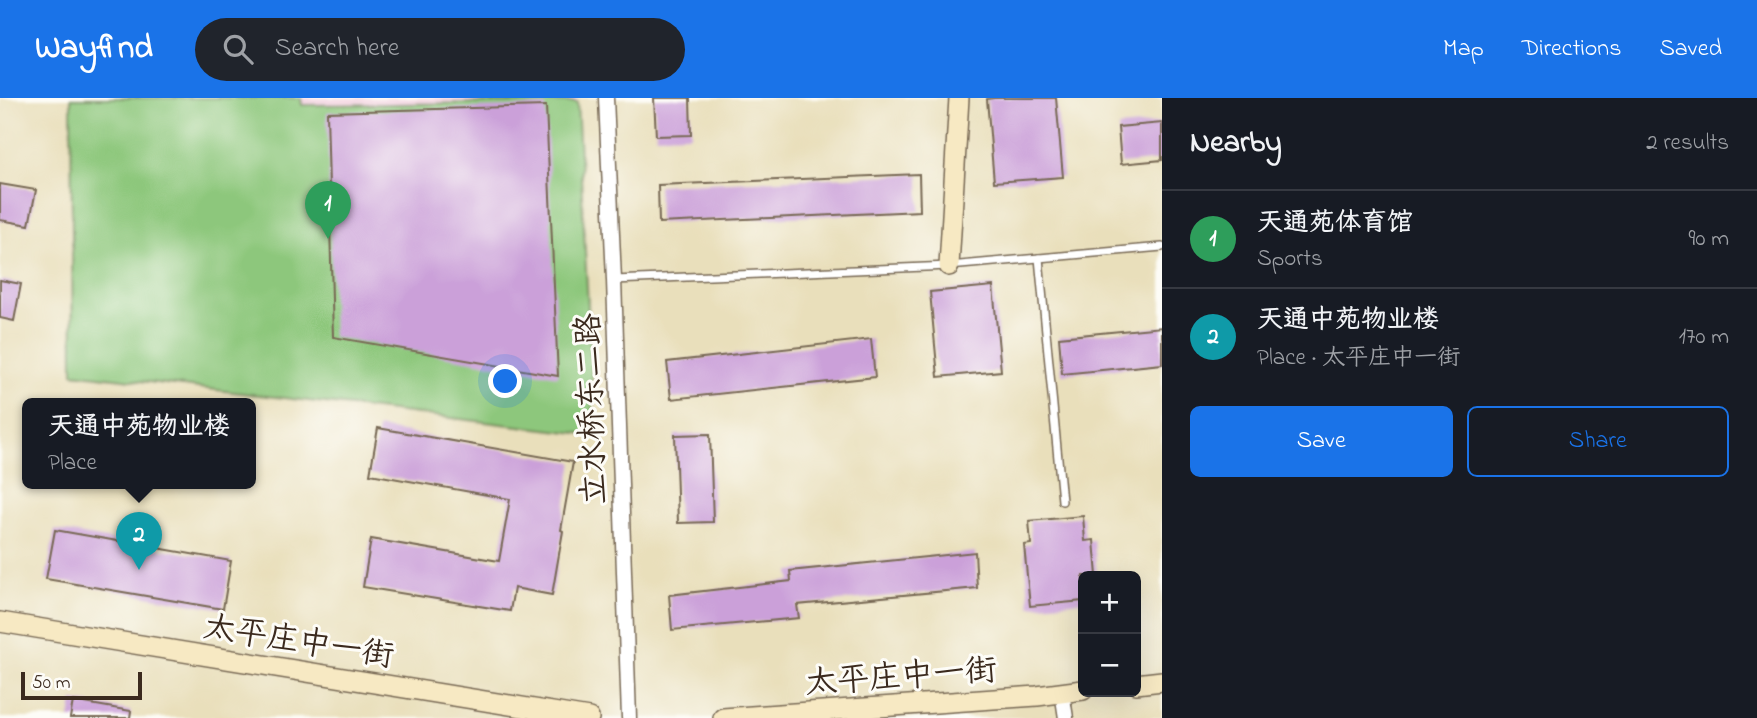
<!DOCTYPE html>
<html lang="en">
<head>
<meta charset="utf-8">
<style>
	body { margin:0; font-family:"Indie Flower","LXGW WenKai TC",sans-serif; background:#20242c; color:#f1f3f6 }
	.controls { position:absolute; right:21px; bottom:21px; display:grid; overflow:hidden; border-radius:10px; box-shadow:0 7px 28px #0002 }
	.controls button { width:63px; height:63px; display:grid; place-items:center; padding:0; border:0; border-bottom:2px solid #363941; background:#171b24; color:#f1f3f6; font:35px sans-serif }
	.scale { position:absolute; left:21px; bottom:18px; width:121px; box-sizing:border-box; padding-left:7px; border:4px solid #3b2a1e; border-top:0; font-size:19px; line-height:24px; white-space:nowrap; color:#3b2a1e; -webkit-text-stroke:5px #fdfcf7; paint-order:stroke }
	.you { position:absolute; left:506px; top:284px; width:24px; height:24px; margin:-18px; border:5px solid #fff; border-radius:50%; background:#1a73e8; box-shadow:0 0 0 10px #1a73e833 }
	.badge { display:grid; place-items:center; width:46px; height:46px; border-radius:50%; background:#1a73e8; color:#fff; font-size:23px; font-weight:700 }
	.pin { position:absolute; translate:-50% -58px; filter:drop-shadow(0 2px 4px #0008) }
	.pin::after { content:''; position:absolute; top:37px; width:24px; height:21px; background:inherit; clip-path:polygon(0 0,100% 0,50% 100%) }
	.popup { position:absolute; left:22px; top:300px; width:234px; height:91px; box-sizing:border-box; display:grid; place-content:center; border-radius:10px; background:#171b24; filter:drop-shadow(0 2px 5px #0005); font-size:23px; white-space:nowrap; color:#9ea1a6 }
	.popup b { font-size:26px; color:#f1f3f6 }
	.popup::after { content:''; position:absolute; left:50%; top:100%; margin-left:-14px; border:14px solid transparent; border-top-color:#171b24 }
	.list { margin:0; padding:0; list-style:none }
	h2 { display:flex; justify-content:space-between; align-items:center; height:91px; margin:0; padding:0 28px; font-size:30px }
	h2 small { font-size:23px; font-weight:400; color:#9ea1a6 }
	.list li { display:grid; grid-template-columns:46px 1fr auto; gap:21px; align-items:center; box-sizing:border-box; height:98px; padding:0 28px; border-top:2px solid #363941 }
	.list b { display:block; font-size:26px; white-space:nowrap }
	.list p { margin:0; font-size:23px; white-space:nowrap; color:#9ea1a6 }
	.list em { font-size:23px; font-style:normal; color:#9ea1a6 }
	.actions { display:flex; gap:14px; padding:21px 28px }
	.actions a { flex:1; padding:16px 0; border:2px solid #1a73e8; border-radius:10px; text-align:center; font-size:24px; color:#1a73e8 }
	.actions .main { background:#1a73e8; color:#fff }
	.icon { flex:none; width:38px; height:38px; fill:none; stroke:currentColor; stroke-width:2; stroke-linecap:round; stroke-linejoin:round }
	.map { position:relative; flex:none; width:1162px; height:620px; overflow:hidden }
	header { display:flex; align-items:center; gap:42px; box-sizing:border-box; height:98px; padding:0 35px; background:#1a73e8; color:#fff }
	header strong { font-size:33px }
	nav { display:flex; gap:38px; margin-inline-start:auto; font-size:24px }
	.search { width:490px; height:63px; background:#20242c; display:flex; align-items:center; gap:18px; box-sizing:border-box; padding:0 24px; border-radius:38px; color:#9ea1a6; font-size:26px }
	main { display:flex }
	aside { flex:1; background:#171b24 }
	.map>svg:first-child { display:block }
</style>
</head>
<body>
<header>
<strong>Wayfind</strong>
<div class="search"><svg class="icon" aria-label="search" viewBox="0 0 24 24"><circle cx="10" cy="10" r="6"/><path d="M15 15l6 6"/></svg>Search here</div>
<nav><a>Map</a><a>Directions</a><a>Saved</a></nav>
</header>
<main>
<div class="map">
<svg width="1162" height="620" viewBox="0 0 1162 620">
	<rect width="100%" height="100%" fill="#fdfcf7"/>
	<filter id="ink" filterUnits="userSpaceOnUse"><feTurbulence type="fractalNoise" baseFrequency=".0143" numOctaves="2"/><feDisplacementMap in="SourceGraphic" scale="14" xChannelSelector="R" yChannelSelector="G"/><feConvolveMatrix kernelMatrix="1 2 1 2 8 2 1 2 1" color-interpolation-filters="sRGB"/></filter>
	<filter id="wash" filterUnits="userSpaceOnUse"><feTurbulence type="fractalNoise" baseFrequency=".00686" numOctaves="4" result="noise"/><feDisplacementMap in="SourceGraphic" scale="28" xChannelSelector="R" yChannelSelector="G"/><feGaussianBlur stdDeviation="1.57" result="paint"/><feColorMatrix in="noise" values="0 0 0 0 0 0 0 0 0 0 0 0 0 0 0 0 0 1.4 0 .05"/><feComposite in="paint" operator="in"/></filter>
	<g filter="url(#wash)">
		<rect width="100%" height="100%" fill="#e9dfbb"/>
		<!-- built -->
		<path fill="#f3cfdf" d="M301,0H577V4L301,7Z"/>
		<!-- garden -->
		<path fill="#8dc77b" stroke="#64784c" stroke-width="2" d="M71,0H301L302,7L577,4L595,337L73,275Z"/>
		<g id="blocks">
			<!-- building -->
			<g fill="#cba0d9">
				<path d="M654,0H690L691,37L656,38Z"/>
				<path d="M994,0H1056L1063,79L994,84L987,1Z"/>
				<path d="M546,8L558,278L333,239L327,14Z"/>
				<path d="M1162,25V62L1121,66L1118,29Z"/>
				<path d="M919,76L920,113L659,125L658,87Z"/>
				<path d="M0,86L36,92L29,127L0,122Z"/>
				<path d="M0,182L21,186L14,223L0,220Z"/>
				<path d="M993,188L1001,273L938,279L930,194Z"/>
				<path d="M1162,229V266L1062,276L1059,239Z"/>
				<path d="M871,241L875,279L671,301L667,264Z"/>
				<path d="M378,330L573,364L561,432L563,433L552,497L514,490L510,513L363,489L371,441L499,463L510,401L370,376Z"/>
				<path d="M710,336L713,424L678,425L675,337Z"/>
				<path d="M1083,418L1085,443L1094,442L1097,478H1083V503L1030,508L1024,447L1031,446L1029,423Z"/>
				<path d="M55,432L231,463L223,511L46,481Z"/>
				<path d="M975,454L977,490L797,507L799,520L672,532L669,497L791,483L790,473Z"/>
				<path d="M73,603L131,613L130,620H70Z"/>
			</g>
		</g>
	</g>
	<g filter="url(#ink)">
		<use href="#blocks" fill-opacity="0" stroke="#786955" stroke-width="2"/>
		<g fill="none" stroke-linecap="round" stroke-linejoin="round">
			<defs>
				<g id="lane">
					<path d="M1039,160L1062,403"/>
					<path d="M614,182L949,168L1162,149"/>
				</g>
				<g id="street">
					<path d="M606,0L614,182L629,620"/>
					<path d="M1062,594L1066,620"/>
				</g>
				<g id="secondary">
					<path d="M949,168L959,0"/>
					<path d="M0,524L589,620"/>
					<path d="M1136,586L1162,583"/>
					<path d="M723,620L1037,598L1083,592"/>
				</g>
			</defs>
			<!-- lane casing -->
			<use href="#lane" stroke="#786955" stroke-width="10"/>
			<!-- street casing -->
			<use href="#street" stroke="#786955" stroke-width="17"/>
			<!-- secondary casing -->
			<use href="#secondary" stroke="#786955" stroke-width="22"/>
			<!-- lane -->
			<use href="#lane" stroke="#fff" stroke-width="7"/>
			<!-- street -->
			<use href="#street" stroke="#fff" stroke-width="14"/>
			<!-- secondary -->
			<use href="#secondary" stroke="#f7e9c3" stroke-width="19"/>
		</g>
	</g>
	<g text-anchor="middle" stroke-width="6" stroke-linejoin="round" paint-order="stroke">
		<!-- street labels -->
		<g font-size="32" fill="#3b2a1e" stroke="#fdfcf7">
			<text transform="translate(590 311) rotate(-92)" y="11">立水桥东二路</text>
			<text transform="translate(299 542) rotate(9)" y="11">太平庄中一街</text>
			<text transform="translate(901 577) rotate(-4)" y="11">太平庄中一街</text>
		</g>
	</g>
</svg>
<div class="controls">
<button>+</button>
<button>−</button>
</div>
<div class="scale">50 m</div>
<div class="you"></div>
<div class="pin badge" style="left:328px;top:141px;background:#2e9e5b">1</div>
<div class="pin badge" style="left:139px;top:472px;background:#0f9aa8">2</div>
<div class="popup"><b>天通中苑物业楼</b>Place</div>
</div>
<aside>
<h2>Nearby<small>2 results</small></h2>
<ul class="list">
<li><span class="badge" style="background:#2e9e5b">1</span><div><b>天通苑体育馆</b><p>Sports</p></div><em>90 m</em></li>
<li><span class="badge" style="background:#0f9aa8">2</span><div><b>天通中苑物业楼</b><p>Place · 太平庄中一街</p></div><em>170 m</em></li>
</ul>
<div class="actions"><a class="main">Save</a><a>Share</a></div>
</aside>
</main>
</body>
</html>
